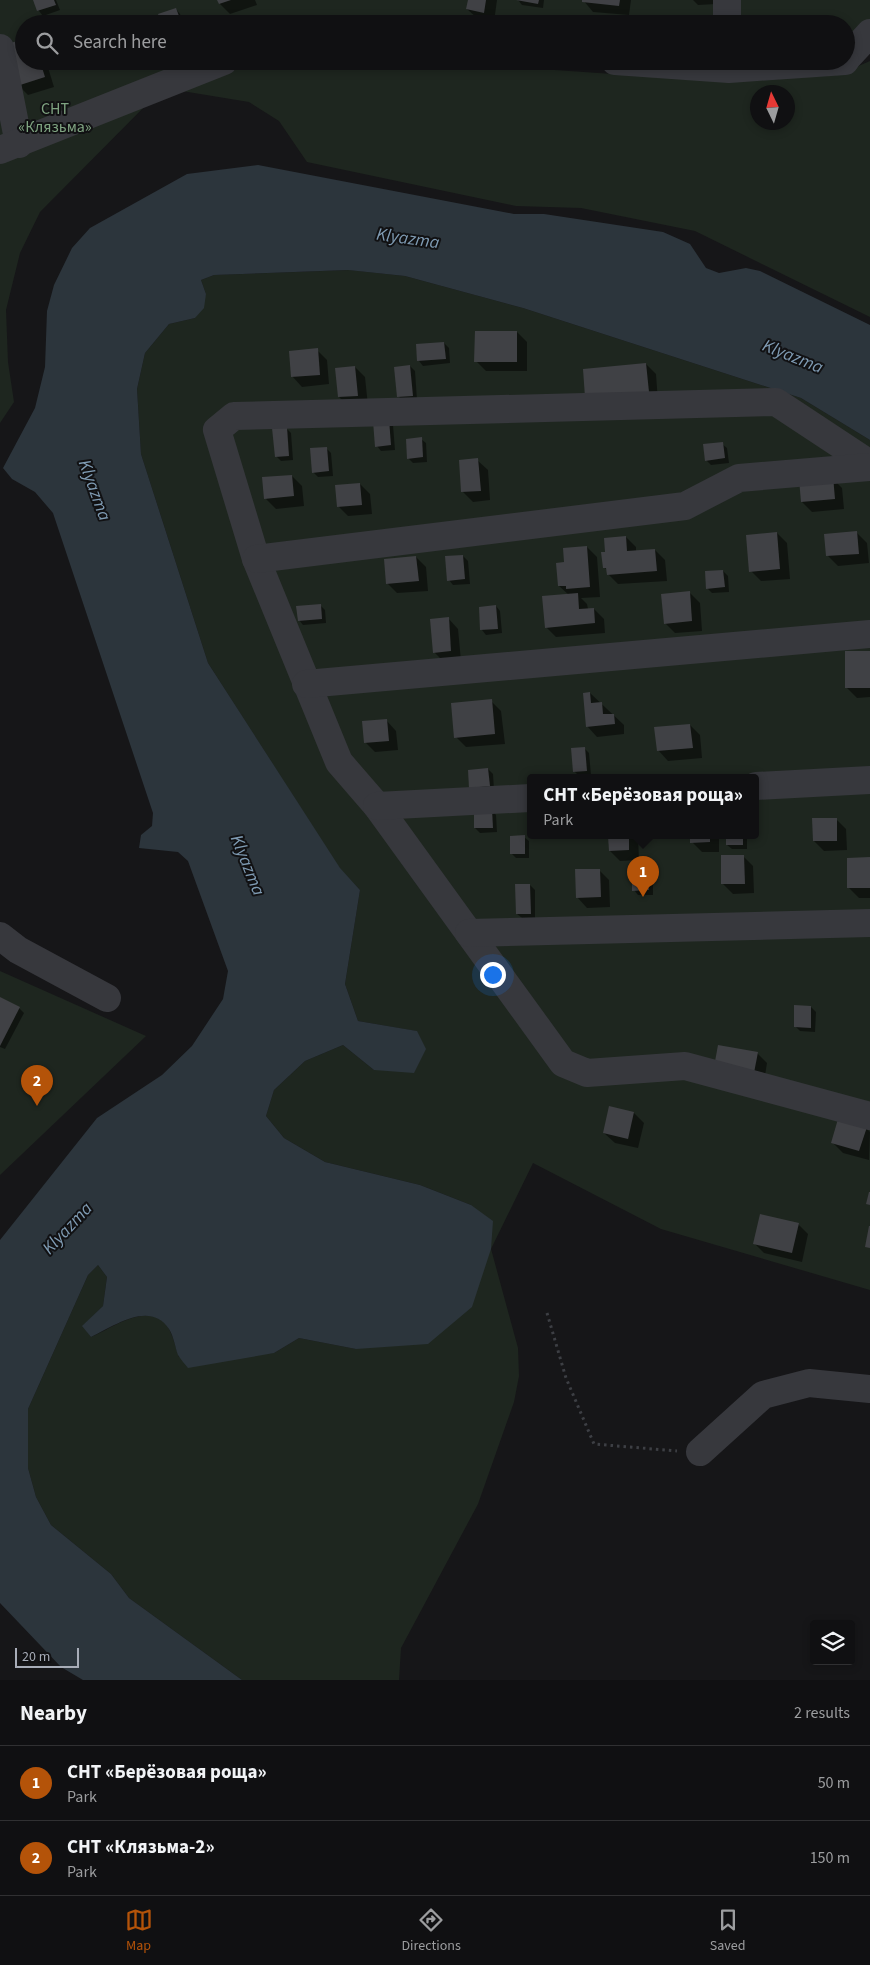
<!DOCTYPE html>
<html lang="en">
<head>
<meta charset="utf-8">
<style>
	body { margin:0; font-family:"Source Sans 3",sans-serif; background:#1e1e20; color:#f1f3f6 }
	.controls { position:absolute; right:15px; bottom:15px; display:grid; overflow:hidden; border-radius:5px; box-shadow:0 2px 8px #0003 }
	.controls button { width:45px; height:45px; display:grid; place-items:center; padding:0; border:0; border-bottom:1px solid #303032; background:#101012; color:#f1f3f6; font:25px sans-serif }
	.compass { position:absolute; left:750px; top:85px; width:45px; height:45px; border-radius:50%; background:#101012; box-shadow:0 2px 8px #0003; rotate:355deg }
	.scale { position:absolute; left:15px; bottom:12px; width:64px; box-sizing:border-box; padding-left:5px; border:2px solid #a8adb8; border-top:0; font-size:14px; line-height:18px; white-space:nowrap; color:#a8adb8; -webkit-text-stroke:4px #111113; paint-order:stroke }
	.you { position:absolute; left:492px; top:974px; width:18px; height:18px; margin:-12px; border:4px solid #fff; border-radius:50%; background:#1a73e8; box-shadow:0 0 0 8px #1a73e833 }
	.badge { display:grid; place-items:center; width:32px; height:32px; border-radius:50%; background:#b45309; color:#fff; font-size:16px; font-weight:700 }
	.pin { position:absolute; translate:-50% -41px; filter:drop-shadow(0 1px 2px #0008) }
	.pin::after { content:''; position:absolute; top:26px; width:18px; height:15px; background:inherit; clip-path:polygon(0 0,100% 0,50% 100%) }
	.popup { position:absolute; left:527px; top:774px; width:232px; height:65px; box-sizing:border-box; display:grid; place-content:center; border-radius:5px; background:#101012; filter:drop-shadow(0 1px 4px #0005); font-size:16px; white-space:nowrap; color:#9c9d9f }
	.popup b { font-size:19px; color:#f1f3f6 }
	.popup::after { content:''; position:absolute; left:50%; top:100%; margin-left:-10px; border:10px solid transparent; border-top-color:#101012 }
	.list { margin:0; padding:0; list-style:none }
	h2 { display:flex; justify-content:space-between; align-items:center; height:65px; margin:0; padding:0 20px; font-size:21px }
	h2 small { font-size:16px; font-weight:400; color:#9c9d9f }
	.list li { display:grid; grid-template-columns:32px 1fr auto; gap:15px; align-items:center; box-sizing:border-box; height:75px; padding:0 20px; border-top:1px solid #303032 }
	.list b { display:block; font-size:19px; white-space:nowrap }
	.list p { margin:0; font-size:16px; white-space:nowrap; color:#9c9d9f }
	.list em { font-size:16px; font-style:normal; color:#9c9d9f }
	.icon { flex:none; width:28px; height:28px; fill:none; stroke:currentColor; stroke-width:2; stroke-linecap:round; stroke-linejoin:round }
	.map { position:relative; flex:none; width:870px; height:1680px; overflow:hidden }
	.search { position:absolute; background:#101012; box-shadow:0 2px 8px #0003; left:15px; right:15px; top:15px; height:55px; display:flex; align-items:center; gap:12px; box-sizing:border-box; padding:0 18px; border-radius:28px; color:#9c9d9f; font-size:19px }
	.sheet { height:215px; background:#101012 }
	nav { display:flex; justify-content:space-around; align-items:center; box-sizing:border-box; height:70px; border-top:1px solid #303032; background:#101012; font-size:14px; color:#9c9d9f }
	nav a { display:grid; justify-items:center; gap:2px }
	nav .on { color:#b45309 }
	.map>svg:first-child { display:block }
</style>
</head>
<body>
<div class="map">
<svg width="870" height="1680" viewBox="0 0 870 1680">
	<rect width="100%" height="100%" fill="#161618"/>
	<!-- green -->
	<g fill="#1e261f" fill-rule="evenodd">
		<path d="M0,0H870V51L848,66L731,75L523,61H846V24H24V61H244L154,97L40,212L20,253L6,310L8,362L14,402L0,423Z"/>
		<path d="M258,61H427L728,82L845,72L870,61V317L695,231L581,208L516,206L307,162L279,121L249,102L182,91ZM758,92H788V122H758Z"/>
		<path d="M349,270L405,276L523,308L801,398L870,440V1290L661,1229L533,1163L491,1249L518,1348L519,1376L514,1402L478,1504L401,1648L399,1680H242L129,1598L111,1574L51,1525L36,1497L28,1468V1409L88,1275L98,1265L107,1277L103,1306L83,1326L91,1337C113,1328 153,1297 170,1331C174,1339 176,1349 179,1357L274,1353L299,1338L356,1349L471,1205L420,1185L325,1162L284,1138L266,1116L274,1090L305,1061L343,1045L374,1070L416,1031L358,1021L345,984L360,890L340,869L208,663L141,454L137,389L145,353L169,324L195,318L206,294L201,280L214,275ZM530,778H756V836H530Z"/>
		<path d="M0,971L146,1036L0,1175Z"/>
	</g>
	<!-- water -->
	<path fill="#2c353c" d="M258,165L514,214H544L663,232L690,244L706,268L719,273L746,268L760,271L870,325V440L801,398L523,308L405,276L348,270L214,275L201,280L206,294L204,308L195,318L169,324L145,353L137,389L141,454L208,663L340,868L360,890L345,984L358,1021L417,1031L426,1049L414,1073L374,1070L343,1045L305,1061L274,1090L266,1116L284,1138L325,1162L420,1185L471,1205L493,1221L491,1249L472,1307L428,1344L356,1349L299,1338L274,1353L188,1368C185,1364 181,1360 178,1355C175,1347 174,1337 169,1329C150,1300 114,1326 91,1337L82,1326L103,1306L107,1277L98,1265L88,1275L28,1409V1468L36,1497L51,1525L111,1574L129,1598L242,1680H83L61,1667L0,1603V1240L97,1118L162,1075L192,1046L223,999L228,971L188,861L178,852L139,848L141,835L152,826L153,813L53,513L35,492L12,479L3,468L35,408L45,367L47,311L54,285L72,248L90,228L187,174Z"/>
	<!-- shadow -->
	<g fill="#0007">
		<path d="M35,0H56L60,10L43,16L39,11Z"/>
		<path d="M219,0H255L257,5L230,14L220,4Z"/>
		<path d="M469,0H497L494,22L478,19L467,9Z"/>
		<path d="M518,0H544L543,8L522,5Z"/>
		<path d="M583,0H631L629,15L593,12Z"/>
		<path d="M693,0H716V4L698,5Z"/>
		<path d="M176,9L180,14L184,24H163Z"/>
		<path d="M778,17L785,24H750Z"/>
		<path d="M24,61H46L54,87L28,95L18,85Z"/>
		<path d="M517,332L527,342V371H486L476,361Z"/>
		<path d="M444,343L449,348L450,363L423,366L419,361Z"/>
		<path d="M317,350L327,360L329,384L302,387L292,376Z"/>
		<path d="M646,364L656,374L658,402L596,407Z"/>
		<path d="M410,366L415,371L417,400L403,401L398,396Z"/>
		<path d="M355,367L365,377L368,406L349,407L339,397Z"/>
		<path d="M374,422L393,425L395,450L381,451L377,446Z"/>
		<path d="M286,428L291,433L293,460L281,461L276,456Z"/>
		<path d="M421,439L426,443L427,462L413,463L408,458Z"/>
		<path d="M722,444L727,448L729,463L711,465L706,460Z"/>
		<path d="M326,448L331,453L333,476L318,477L313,472Z"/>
		<path d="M477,460L488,470L490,500L473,502L463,492L460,461Z"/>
		<path d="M292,476L302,486L304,506L276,509L266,499Z"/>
		<path d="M832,478L842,488L844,509L812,512L802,502Z"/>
		<path d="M360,484L370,494L372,514L348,516L338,506Z"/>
		<path d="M777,533L787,543L790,579L761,581L751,571Z"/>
		<path d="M857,533L867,543L869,563L838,566L828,556Z"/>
		<path d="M626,537L636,547V552L655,550L665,560L667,581L618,584L608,574V571L604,567L607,553Z"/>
		<path d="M587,547L597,557L600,597L581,598L587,604L588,609H594L604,619L605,633L556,637L546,627L569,595L559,586L566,563Z"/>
		<path d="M463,556L468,561L470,584L453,585L449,580Z"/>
		<path d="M416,557L426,567L428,591L397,593L387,583Z"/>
		<path d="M723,571L728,576L729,592L712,593L707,588Z"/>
		<path d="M690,593L700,603L702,631L675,633L665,623Z"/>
		<path d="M320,605L325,610L326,623L303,625L299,620Z"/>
		<path d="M496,606L500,611L502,633L486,635L482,630Z"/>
		<path d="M448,618L458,629L461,661L444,662L434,652Z"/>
		<path d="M870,652V697L857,698L846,687Z"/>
		<path d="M590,693L624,725V734L597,737L587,726Z"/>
		<path d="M491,701L501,711L505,744L466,747L456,737Z"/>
		<path d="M386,720L396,731L398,750L375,752L365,742Z"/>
		<path d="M690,725L700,735L702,758L668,761L658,750Z"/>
		<path d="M584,748L589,753L591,775L579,776L574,771Z"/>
		<path d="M488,769L493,774L494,790L475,792Z"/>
		<path d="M492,810L496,815L497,832L480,833L475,828Z"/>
		<path d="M836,819L846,829L847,850L824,851L814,841Z"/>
		<path d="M610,836H638L639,860L620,861L610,851Z"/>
		<path d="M692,836H719V852H702L692,842Z"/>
		<path d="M727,836H747V849H732L727,845Z"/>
		<path d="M524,837L529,841V858H516L511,853Z"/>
		<path d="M743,856L753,866L754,893L733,894L723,884Z"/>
		<path d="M870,858V898H859L849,888Z"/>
		<path d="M648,863L653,867V895H638L634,890Z"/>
		<path d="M599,870L609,880L610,907L587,908L577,897Z"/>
		<path d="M530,885L535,890V918H522L517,914Z"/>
		<path d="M0,998L19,1008L24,1013L5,1049L0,1047Z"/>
		<path d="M811,1007L816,1012L815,1032L800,1031L795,1026Z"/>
		<path d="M757,1053L767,1063L764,1082L716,1066Z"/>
		<path d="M634,1113L644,1123L638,1148L615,1143L604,1133Z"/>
		<path d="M866,1128L870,1132L869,1160L843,1153L833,1143Z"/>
		<path d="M798,1224L808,1234L802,1262L764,1253L754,1243Z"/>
	</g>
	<!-- building -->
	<g fill="#404145">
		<path d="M33,0H54L56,5L37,11Z"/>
		<path d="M217,0H231L219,4Z"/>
		<path d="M468,0H486L484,13L466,9Z"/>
		<path d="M516,0H539L538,4Z"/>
		<path d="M582,0H620L619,6L582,2Z"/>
		<path d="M176,8L182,24H162L158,14Z"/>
		<path d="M779,16L780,24H749V20Z"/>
		<path d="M24,39V61H40L45,77L17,86L4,45Z"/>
		<path d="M475,331H517V362H474Z"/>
		<path d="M444,342L446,359L417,361L416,344Z"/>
		<path d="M318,348L320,375L291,377L289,351Z"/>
		<path d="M646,363L649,392L585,397L583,369Z"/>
		<path d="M410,365L413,396L397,397L394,367Z"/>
		<path d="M355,366L358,396L338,397L335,368Z"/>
		<path d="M389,419L391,445L375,447L373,421Z"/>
		<path d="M287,427L289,456L275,457L272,428Z"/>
		<path d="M422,437L423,457L407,459L406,439Z"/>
		<path d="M723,442L725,458L705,461L703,444Z"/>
		<path d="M327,447L329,471L312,473L310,448Z"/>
		<path d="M478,458L481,491L461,492L459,460Z"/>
		<path d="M292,475L294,496L264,499L262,477Z"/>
		<path d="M833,476L835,499L801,502L799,479Z"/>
		<path d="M360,483L362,505L337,507L335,485Z"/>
		<path d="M857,531L859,554L826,556L824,534Z"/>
		<path d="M777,532L780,569L749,572L746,535Z"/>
		<path d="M626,536L627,551L655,549L657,571L607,575L606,568H603L601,552H605L604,538Z"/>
		<path d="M587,546L590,587L566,589V586H558L556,563L564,562L563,548Z"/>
		<path d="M463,555L465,579L447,581L445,556Z"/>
		<path d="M416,556L419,581L386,584L384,559Z"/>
		<path d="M723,570L725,587L706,589L705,571Z"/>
		<path d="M690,591L692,621L664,624L661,594Z"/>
		<path d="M578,593L579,609L594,608L595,623L545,628L542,596Z"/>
		<path d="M321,604L322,619L298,621L296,606Z"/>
		<path d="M496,605L498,629L480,630L479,607Z"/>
		<path d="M449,617L451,651L433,653L430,619Z"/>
		<rect x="845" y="651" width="25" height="37"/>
		<path d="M590,692L591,703L602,702L603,714H614L615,724L586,727L583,693Z"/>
		<path d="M492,699L495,734L454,738L451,703Z"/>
		<path d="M387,719L389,741L364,743L362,721Z"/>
		<path d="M690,724L693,748L657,751L654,727Z"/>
		<path d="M585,747L587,771L573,772L571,748Z"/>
		<path d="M488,768L490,786L469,788L468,770Z"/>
		<path d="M492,809L493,828H474V810Z"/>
		<path d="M812,818H837V841H813Z"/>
		<path d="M525,835V854H510V836Z"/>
		<path d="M608,836H629V850L609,851Z"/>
		<path d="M690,836H710V842L690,843Z"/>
		<rect x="726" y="836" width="17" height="9"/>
		<path d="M721,855H744L745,884H721Z"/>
		<path d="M870,857V888H847V858Z"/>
		<path d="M648,861L649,890L632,891V862Z"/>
		<path d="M575,869H600L601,897L576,898Z"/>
		<path d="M515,884H530L531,914H516Z"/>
		<path d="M0,997L20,1007L0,1046Z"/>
		<path d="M794,1005L811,1006V1028L794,1027Z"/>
		<path d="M718,1045L758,1052L754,1073L714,1067Z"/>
		<path d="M609,1106L634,1112L628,1139L603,1133Z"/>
		<path d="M838,1119L867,1127L859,1151L831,1143Z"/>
		<path d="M869,1192H870V1205L866,1204Z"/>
		<path d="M760,1214L799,1223L792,1253L753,1244Z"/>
		<path d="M869,1226H870V1248L865,1247Z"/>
	</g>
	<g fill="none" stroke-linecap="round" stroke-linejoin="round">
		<!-- path -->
		<path stroke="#3d3f44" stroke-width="3" stroke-dasharray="2.5 4" stroke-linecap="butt" d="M547,1313L566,1378L594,1444L677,1451"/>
		<!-- minor -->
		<g stroke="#37383d" stroke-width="28">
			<path d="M727,0V24"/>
			<path d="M0,48L19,144"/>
			<path d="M846,59L870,33"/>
			<path d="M615,61L729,69L845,61"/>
			<path d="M0,150L224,61"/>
			<path d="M870,464L776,402L234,416L217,430L256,559L339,762L377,806L563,1063L587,1073L685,1066L870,1116"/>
			<path d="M256,559L685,506L739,478L870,467"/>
			<path d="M306,684L870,634"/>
			<path d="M756,786L870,780"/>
			<path d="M377,806L530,798"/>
			<path d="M469,933L870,923"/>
			<path d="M0,936L18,950L107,998"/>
			<path d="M700,1452L763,1395L809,1383L870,1389"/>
		</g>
	</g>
	<g text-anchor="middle" stroke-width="4" stroke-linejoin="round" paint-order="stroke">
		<!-- park labels -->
		<g font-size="16" fill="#7fa381" stroke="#111113">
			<text x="55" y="114">СНТ<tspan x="55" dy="18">«Клязьма»</tspan></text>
		</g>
		<!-- water labels -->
		<g font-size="18" font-style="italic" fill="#7f9bb3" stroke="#111113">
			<text transform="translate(408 238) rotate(8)" y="6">Klyazma</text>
			<text transform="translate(793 356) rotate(22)" y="6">Klyazma</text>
			<text transform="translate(95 490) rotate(70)" y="6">Klyazma</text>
			<text transform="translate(248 865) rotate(68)" y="6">Klyazma</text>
			<text transform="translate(67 1228) rotate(-47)" y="6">Klyazma</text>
		</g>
	</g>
</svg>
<div class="controls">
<button><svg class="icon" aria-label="layers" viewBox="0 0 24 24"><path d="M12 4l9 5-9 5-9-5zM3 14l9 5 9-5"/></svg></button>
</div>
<svg class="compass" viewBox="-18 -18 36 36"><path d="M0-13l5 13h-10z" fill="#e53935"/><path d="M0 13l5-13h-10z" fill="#9c9d9f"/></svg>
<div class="scale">20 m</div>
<div class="you"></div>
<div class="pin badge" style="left:643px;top:897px">1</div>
<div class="popup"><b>СНТ «Берёзовая роща»</b>Park</div>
<div class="pin badge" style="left:37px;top:1106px">2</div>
<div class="search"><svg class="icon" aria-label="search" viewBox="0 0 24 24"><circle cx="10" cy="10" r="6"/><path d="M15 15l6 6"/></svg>Search here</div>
</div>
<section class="sheet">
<h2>Nearby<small>2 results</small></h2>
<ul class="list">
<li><span class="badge">1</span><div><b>СНТ «Берёзовая роща»</b><p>Park</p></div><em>50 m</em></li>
<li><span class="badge">2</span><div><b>СНТ «Клязьма-2»</b><p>Park</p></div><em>150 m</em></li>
</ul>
</section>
<nav>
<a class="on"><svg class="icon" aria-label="map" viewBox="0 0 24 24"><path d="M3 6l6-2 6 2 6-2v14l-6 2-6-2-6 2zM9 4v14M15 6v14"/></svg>Map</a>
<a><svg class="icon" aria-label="directions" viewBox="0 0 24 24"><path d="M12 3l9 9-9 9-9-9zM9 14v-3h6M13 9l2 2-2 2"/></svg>Directions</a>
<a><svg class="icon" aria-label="saved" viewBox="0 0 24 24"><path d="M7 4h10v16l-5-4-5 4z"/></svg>Saved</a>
</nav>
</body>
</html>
